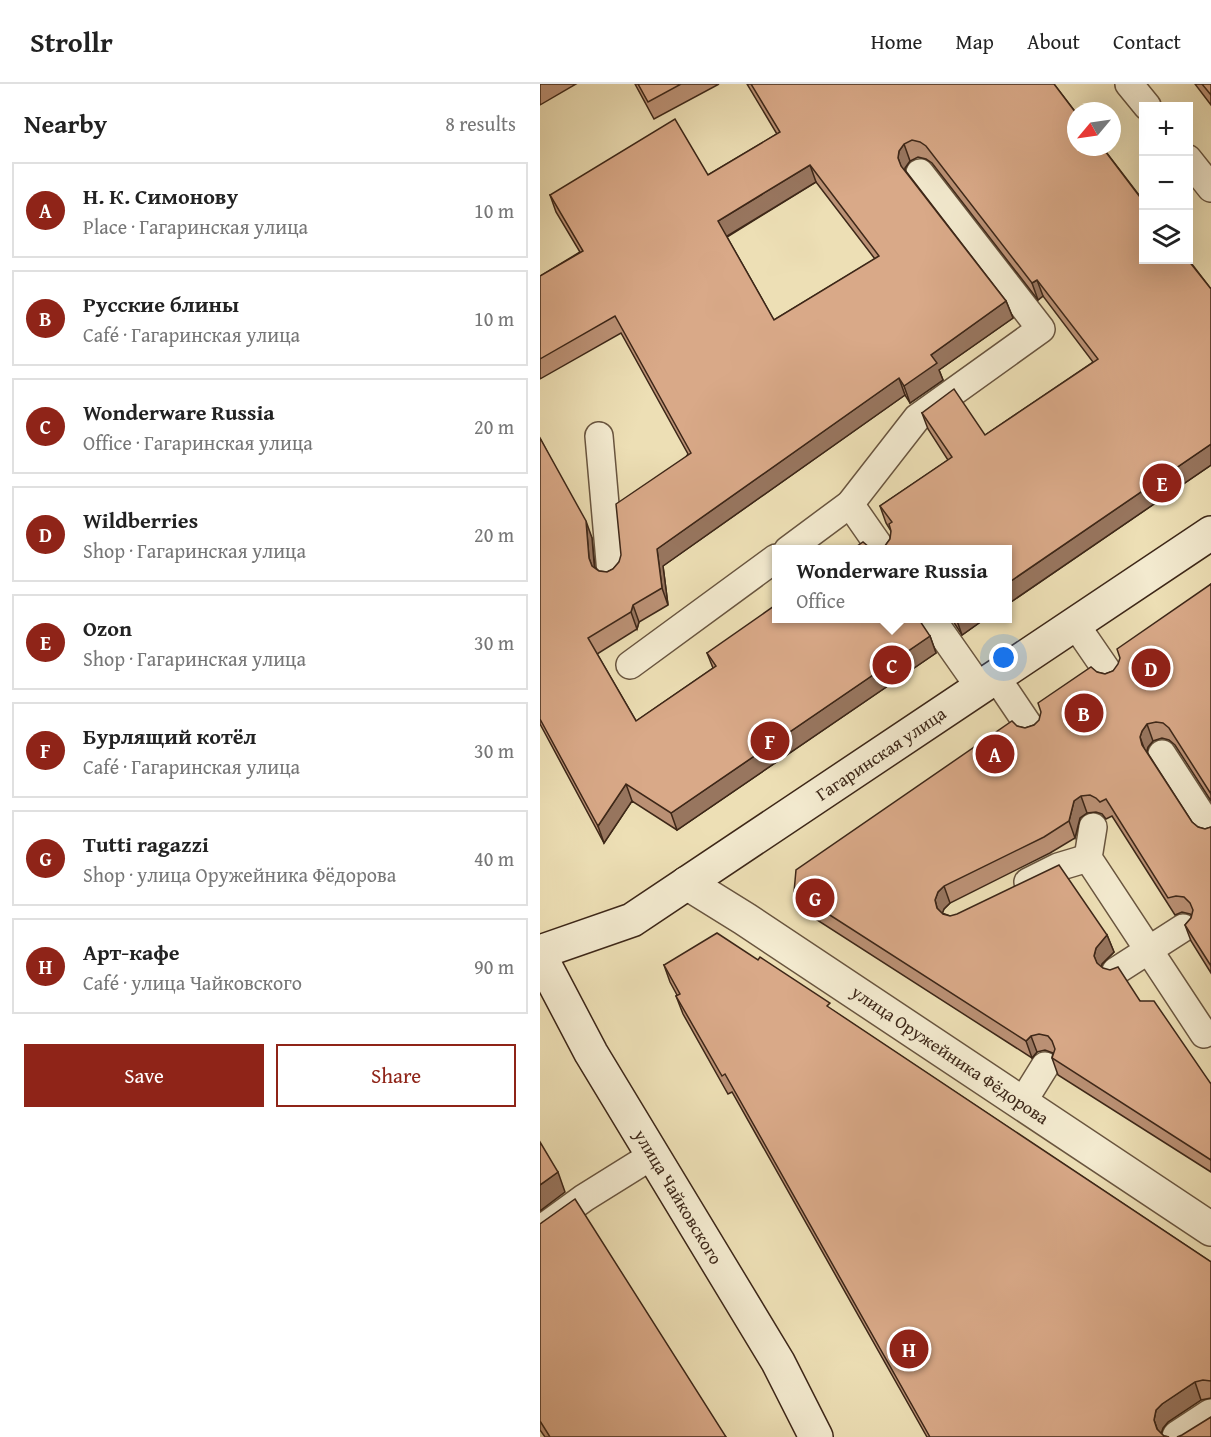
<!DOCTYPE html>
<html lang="en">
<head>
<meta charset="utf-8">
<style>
	body { margin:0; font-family:"Gentium Book Plus",serif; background:#f6f6f6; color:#222 }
	.controls { position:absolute; right:18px; top:18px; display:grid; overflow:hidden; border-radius:0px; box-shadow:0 6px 24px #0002 }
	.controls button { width:54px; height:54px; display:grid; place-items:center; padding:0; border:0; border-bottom:2px solid #e0e0e0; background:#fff; color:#222; font:30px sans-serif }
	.compass { position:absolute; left:527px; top:18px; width:54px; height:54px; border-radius:50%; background:#fff; box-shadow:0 6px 24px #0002; rotate:241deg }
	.you { position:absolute; left:464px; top:574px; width:21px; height:21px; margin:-15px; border:4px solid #fff; border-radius:50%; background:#1a73e8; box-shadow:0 0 0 9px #1a73e833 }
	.badge { display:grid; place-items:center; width:39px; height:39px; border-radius:50%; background:#8f2418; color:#fff; font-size:20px; font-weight:700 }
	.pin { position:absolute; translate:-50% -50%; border:3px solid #fff; box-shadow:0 2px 6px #0006 }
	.popup { position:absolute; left:232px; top:461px; width:240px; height:78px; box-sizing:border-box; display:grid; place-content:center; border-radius:0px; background:#fff; filter:drop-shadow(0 2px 4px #0005); font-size:20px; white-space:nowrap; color:#767676 }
	.popup b { font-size:22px; color:#222 }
	.popup::after { content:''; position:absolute; left:50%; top:100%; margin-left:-12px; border:12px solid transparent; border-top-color:#fff }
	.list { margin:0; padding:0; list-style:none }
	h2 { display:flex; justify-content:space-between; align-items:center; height:78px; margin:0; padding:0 24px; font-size:26px }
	h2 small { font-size:20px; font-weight:400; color:#767676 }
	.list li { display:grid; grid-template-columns:39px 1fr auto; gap:18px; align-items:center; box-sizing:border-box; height:96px; margin:0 12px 12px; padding:0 12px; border:2px solid #e0e0e0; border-radius:0px }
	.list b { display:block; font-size:22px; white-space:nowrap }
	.list p { margin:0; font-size:20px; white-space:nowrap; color:#767676 }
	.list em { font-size:20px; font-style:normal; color:#767676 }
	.actions { display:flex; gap:12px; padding:18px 24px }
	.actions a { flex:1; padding:14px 0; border:2px solid #8f2418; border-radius:0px; text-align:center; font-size:21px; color:#8f2418 }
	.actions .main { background:#8f2418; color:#fff }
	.icon { flex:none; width:33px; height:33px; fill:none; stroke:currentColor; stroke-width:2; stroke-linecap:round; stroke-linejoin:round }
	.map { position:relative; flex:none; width:671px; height:1353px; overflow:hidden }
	header { display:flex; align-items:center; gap:36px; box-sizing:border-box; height:84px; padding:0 30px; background:#fff; border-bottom:2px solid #e0e0e0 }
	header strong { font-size:28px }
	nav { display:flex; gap:33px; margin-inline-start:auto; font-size:21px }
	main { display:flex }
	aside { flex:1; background:#fff }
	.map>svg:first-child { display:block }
</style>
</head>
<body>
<header>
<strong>Strollr</strong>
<nav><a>Home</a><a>Map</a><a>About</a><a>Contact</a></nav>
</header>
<main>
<aside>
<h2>Nearby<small>8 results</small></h2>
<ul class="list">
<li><span class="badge">A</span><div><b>Н. К. Симонову</b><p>Place · Гагаринская улица</p></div><em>10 m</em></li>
<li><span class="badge">B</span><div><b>Русские блины</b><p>Café · Гагаринская улица</p></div><em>10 m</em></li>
<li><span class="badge">C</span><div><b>Wonderware Russia</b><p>Office · Гагаринская улица</p></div><em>20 m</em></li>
<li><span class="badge">D</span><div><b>Wildberries</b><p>Shop · Гагаринская улица</p></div><em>20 m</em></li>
<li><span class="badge">E</span><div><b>Ozon</b><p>Shop · Гагаринская улица</p></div><em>30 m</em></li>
<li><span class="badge">F</span><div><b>Бурлящий котёл</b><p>Café · Гагаринская улица</p></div><em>30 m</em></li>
<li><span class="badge">G</span><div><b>Tutti ragazzi</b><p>Shop · улица Оружейника Фёдорова</p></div><em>40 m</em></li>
<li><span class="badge">H</span><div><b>Арт-кафе</b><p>Café · улица Чайковского</p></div><em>90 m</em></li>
</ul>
<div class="actions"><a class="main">Save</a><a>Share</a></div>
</aside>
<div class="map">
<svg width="671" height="1353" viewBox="0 0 671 1353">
	<rect width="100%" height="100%" fill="#eddfb5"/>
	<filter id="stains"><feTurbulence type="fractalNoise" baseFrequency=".00333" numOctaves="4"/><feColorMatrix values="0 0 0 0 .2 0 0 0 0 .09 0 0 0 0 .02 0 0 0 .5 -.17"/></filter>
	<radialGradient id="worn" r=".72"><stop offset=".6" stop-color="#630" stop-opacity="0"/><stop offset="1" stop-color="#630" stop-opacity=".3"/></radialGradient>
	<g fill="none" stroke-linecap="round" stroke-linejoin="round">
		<defs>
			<g id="lane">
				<path d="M589,0L607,22"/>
				<path d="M648,75L671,104"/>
				<path d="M59,352L71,489"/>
				<path d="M310,420L342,466"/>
				<path d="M248,466L310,420L377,334L501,245L380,89"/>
				<path d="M391,534L440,604"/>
				<path d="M535,540L570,591"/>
				<path d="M90,581L236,474"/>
				<path d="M456,593L491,645"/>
				<path d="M622,670L671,746"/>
				<path d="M553,743L548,774L664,950"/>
				<path d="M488,798L518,783L548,774"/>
				<path d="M576,887L643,844"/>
				<path d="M482,1019L505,982"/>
				<path d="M0,1146L44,1114L113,1071"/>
			</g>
			<g id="street">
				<path d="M147,799L205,835L671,1145"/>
				<path d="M639,1353L671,1332"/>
			</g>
			<g id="secondary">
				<path d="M0,868L92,836L671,449"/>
				<path d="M0,872L51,969L238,1278L276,1353"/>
			</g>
		</defs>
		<!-- lane casing -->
		<use href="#lane" stroke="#69553f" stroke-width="30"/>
		<!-- street casing -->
		<use href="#street" stroke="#69553f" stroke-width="36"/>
		<!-- secondary casing -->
		<use href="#secondary" stroke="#3d2718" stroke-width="36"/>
		<!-- lane -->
		<use href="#lane" stroke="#f3eacf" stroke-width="27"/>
		<!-- street -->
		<use href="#street" stroke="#f3eacf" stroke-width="33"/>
		<!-- secondary -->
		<use href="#secondary" stroke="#f3eacf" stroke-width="33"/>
	</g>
	<!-- wall -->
	<g fill="#bb9175" stroke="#3d2718" stroke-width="1.5" fill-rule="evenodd">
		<path d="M0,0H36L0,21Z"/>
		<path d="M95,0H179L114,35Z"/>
		<path d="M207,0H514L671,205V381L468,520V465H313L329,463L337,465L345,462L350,455L351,447L346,439L340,422L408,376L388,345L382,329L445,351L553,278L503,212L498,216L392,79L386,75L378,73L370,77L365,84V86L466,217L473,234L399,286L403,296L370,319L365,311L123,482L128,521L99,538L97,545L57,570L96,637L173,584L167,569L390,552L396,569L137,746L92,717L64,759L0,640V354L52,454L55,483L59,487L67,488L73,485L79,478L148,370L81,249L0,295V192L40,168L16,128L10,111L168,91L237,50ZM276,98L335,175L234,236L187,153Z"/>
		<path d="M655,0H671V21Z"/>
		<path d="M671,500V717L635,661L629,656L622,654L613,657L608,663L607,668L652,738L658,743L665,745L671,743V889L651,857L645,841L651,834L652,831L650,830L642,828L635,831L572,732L566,735L562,730L556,728L547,729L540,734L535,754L510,769L410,819L404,825L402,829L410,832L567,851L574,868L562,880L561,883L600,917L671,1000V1088L518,991L512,974L513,969L505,966L497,968L492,974L260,825L254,808L477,642L485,644L494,641L557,588L565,590L573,587Z"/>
		<path d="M411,534H446L422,551Z"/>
		<path d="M124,881L292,926L671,1178V1314L661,1316L628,1338L623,1344L621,1350L624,1352L629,1353H387L192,1008L188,1010L143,930L136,912L137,911L130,898Z"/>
		<path d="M0,1140L186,1353H5L0,1346Z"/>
	</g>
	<!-- shaded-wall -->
	<g fill="#98765f" stroke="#3d2718" stroke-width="1.5">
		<path d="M364,60L370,77L365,84L364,91L358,74L359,67Z"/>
		<path d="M270,81L276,98L184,154L178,137Z"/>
		<path d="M497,196L503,212L498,216L492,199Z"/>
		<path d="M466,217L473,234L399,286L403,296L370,319L364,302L391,271Z"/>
		<path d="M359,294L365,311L123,482L128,521L122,504L117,465Z"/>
		<path d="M671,360V381L468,520V499Z"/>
		<path d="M46,437L52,454L55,491L49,474Z"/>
		<path d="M93,521L99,538L97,545L91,528Z"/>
		<path d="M416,534H446L422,551Z"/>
		<path d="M390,552L396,569L137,746L131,729Z"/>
		<path d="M607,640L613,657L608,663L606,670L609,678L600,653L602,647Z"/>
		<path d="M86,700L92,717L64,759L58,742Z"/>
		<path d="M541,712L547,729L540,734L535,754L529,737L534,717Z"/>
		<path d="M404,802L410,819L404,825L401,833L397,824L395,816L398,808Z"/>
		<path d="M567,851L574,868L562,880L560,888L554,872L556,864Z"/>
		<path d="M491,952L497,968L492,974L486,957Z"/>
		<path d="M18,1088L25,1108L0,1127V1101Z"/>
		<path d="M655,1298L661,1316L628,1338L623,1344L620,1353L614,1336L616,1326L622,1320Z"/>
	</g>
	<!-- building -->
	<g fill="#d9a988" stroke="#3d2718" stroke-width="1.5" fill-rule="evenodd">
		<path d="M98,0H141L108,18Z"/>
		<path d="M211,0H514L536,29V63H562L603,117V176H648L671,205V360L468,499V465H313L323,458L329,463L337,465L345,462L350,455L351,447L349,440L352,438L340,422L412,373L382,329L414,305L445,351L558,275L497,196L492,199L386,62L380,58L372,56L364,60L359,67L358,74L361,82L466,217L391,271L397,279L364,302L359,294L117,465L122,504L93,521L91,528L48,554L96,637L176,582L167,569L237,520V534H378L390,552L131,729L86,700L58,742L0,635V354L46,437L49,474L52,482L59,487L67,488L73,485L79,478L81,471L76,420L151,369L75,232L0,275V192L43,167L10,111L135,35L168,91L240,48ZM270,81L339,172L234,236L178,137Z"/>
		<path d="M662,0H671V11Z"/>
		<path d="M671,500V710L629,644L623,639L616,638L607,640L602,647L600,653L602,661L652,738L658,743L665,745L671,743V882L645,841L651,834L653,826L650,819L644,813L636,812L628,814L566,715L560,718L556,714L550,711L541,712L534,717L529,737L504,753L404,802L398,808L395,816L397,824L403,830L410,832L417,830L519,781L567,851L556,864L554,872L557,879L563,884L570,886L578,883L600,917H614L671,1000V1076L512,974L515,965L512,957L508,952L499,950L491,952L486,957L254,808L256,786L472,637L477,642L485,644L494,641L499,636L501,628L498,619L551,583L557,588L565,590L573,587L578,580L580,574L577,565Z"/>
		<path d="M177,849L218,876L220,873L290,919L287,922L671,1178V1297L663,1296L655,1298L622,1320L616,1326L614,1336L617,1345L624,1352L629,1353H390L185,990L182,992L136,912L140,910L124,881Z"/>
		<path d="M0,1058L18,1088L0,1101Z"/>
		<path d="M35,1115L186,1353H10L0,1337V1140Z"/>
		<path d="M671,1333V1353H637L642,1351Z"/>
	</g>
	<g text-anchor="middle" stroke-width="4.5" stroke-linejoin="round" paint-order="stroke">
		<!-- street labels -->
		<g font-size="18" fill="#3d2718" stroke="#f3eacf">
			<text transform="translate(341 670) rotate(-34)" y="6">Гагаринская улица</text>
			<text transform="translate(410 971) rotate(34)" y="6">улица Оружейника Фёдорова</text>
			<text transform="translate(138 1113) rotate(59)" y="6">улица Чайковского</text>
		</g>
	</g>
	<rect width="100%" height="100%" filter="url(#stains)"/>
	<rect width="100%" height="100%" fill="url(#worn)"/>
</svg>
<div class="controls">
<button>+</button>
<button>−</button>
<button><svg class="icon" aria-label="layers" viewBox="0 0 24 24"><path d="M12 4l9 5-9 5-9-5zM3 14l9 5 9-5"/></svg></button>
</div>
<svg class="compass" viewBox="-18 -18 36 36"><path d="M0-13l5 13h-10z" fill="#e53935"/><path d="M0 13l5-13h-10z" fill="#767676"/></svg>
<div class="you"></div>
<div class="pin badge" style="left:455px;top:670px">A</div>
<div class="pin badge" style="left:544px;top:629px">B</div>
<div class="pin badge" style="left:352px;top:581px">C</div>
<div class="popup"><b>Wonderware Russia</b>Office</div>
<div class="pin badge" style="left:611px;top:584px">D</div>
<div class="pin badge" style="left:622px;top:399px">E</div>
<div class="pin badge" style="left:230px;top:657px">F</div>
<div class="pin badge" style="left:275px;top:814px">G</div>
<div class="pin badge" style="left:369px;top:1265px">H</div>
</div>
</main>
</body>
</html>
